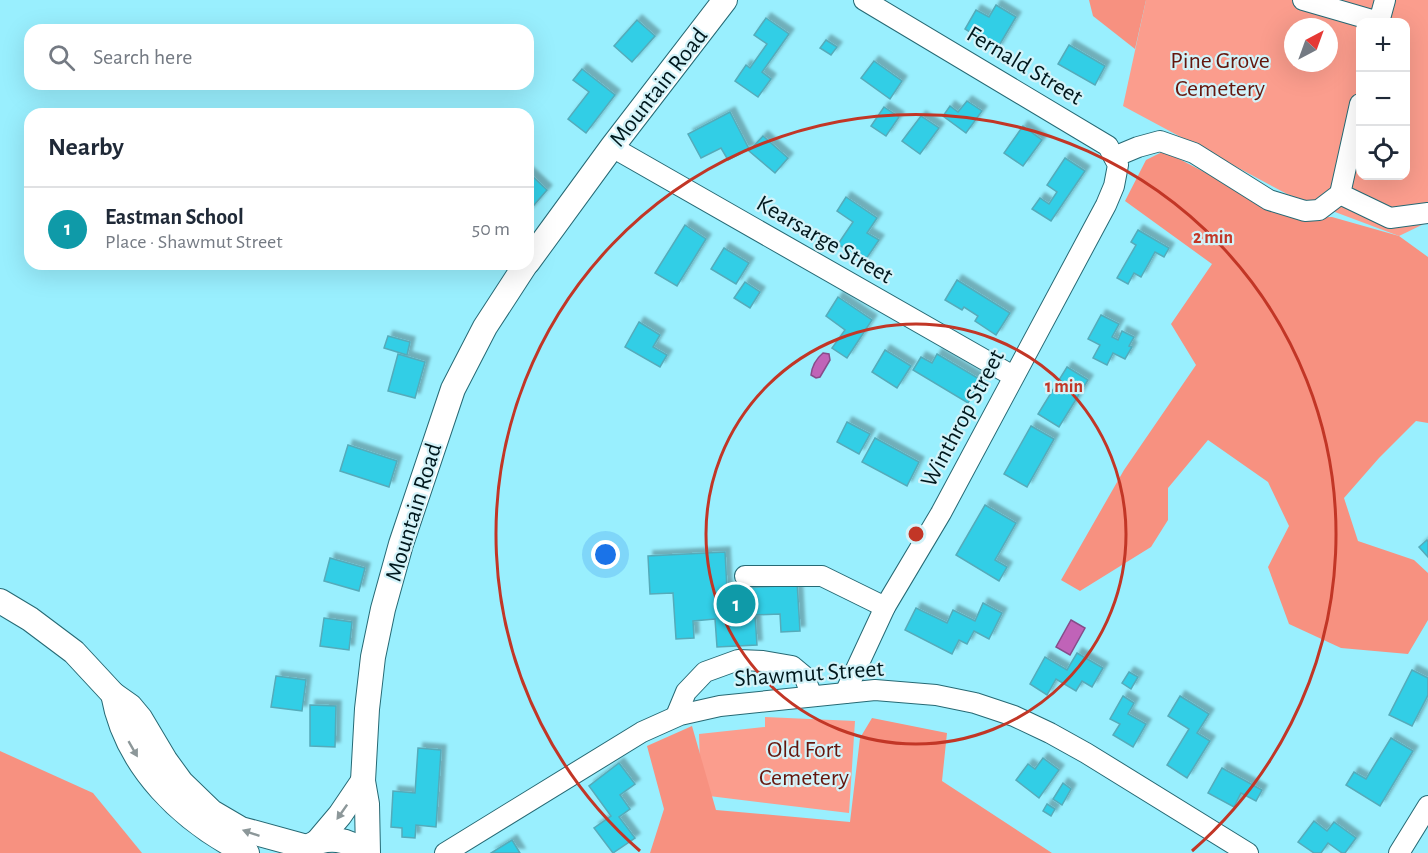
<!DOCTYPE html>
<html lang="en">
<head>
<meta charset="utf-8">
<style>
	body { margin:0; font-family:"Alegreya Sans",sans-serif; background:#f2f2f3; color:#1f2937 }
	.controls { position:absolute; right:18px; top:18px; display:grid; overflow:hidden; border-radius:12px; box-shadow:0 6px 24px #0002 }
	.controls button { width:54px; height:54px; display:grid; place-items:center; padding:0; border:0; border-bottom:2px solid #e0e1e3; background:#fff; color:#1f2937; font:30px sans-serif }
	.compass { position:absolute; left:1284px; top:18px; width:54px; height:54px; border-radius:50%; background:#fff; box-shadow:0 6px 24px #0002; rotate:41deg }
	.you { position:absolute; left:606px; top:555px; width:21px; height:21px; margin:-15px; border:4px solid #fff; border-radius:50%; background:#1a73e8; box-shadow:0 0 0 9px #1a73e833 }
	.badge { display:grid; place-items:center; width:39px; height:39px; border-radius:50%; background:#7c3aed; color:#fff; font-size:20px; font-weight:700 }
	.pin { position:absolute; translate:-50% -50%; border:3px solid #fff; box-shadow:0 2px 6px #0006 }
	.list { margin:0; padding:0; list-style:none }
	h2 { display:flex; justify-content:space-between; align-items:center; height:78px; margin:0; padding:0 24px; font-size:26px }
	h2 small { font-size:20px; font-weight:400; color:#747a83 }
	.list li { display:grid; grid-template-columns:39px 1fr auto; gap:18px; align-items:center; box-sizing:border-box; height:84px; padding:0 24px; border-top:2px solid #e0e1e3 }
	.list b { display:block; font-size:22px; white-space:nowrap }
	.list p { margin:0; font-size:20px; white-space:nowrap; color:#747a83 }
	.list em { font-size:20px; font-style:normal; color:#747a83 }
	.icon { flex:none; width:33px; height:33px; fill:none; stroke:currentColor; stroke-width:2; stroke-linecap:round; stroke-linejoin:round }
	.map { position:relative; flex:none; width:1428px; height:853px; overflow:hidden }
	.search { position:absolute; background:#fff; box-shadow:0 6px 24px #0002; left:24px; top:24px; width:510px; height:66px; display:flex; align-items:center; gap:15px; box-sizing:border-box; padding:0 21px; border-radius:18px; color:#747a83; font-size:22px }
	.panel { position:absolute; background:#fff; box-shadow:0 6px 24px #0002; left:24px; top:108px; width:510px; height:162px; border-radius:18px }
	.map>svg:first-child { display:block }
</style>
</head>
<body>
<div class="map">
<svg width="1428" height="853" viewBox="0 0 1428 853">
	<defs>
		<filter id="shadow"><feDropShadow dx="5" dy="-5" stdDeviation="1.5" flood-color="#0004"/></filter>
	</defs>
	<rect width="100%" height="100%" fill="#99effe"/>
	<!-- green -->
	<g fill="#fb9d8d" fill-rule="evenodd">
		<path d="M1146,0H1428V222L1399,236L1287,194L1123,106ZM1360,22H1406V176H1360ZM1293,27H1329V63H1293Z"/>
		<path d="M765,717L855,721L849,813L701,795L699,734L765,727Z"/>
	</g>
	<!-- forest -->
	<g fill="#f79180">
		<path d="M1089,0H1146L1135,49L1093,16Z"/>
		<path d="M1164,151L1292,218L1332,217L1399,236L1428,257V423L1416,421L1379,458L1344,498L1358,541L1414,560L1428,573V620L1408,654L1341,648L1289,624L1268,567L1289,526L1268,482L1208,440L1168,488V520L1151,547L1080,591L1061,580L1124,470L1196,365L1171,324L1212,264L1125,201L1146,160Z"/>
		<path d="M872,718L947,733L942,781L1052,853H650L664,809L647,746L692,726L716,810L850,822L860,738Z"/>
		<path d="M0,751L93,793L142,853H0Z"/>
	</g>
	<!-- water -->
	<g fill="#c063b8" stroke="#864c8a" stroke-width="1.5">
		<path d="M823,353L829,354L830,360L820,377L816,378L811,375C812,366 817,358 823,353Z"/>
		<path d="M1071,620L1085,628L1070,655L1056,647Z"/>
	</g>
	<!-- building -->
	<g fill="#30cee6" stroke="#55abba" stroke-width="1.5" filter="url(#shadow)">
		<path d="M996,5L1016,17L997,49L965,29L976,10L989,17Z"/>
		<path d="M766,18L789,34L762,72L771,79L758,97L735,81L746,65L750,68L767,44L754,35Z"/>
		<path d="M637,20L655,36L632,62L614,46Z"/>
		<path d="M826,40L837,47L831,55L820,48Z"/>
		<path d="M1069,45L1105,66L1095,85L1058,64Z"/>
		<path d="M874,61L902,81L890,99L861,78Z"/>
		<path d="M582,69L615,95L586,133L568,119L589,92L573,80Z"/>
		<path d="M967,101L982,111L966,133L943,116L950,106L958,112Z"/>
		<path d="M884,107L899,117L886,136L871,126Z"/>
		<path d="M730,112L749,149L728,160L721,148L701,158L688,134Z"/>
		<path d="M921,116L939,128L920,154L902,141Z"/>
		<path d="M1023,126L1042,140L1023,166L1004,153Z"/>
		<path d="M763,136L788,158L775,173L749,151Z"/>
		<path d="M1065,158L1085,171L1051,221L1032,209L1040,198L1049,204L1057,192L1047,185Z"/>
		<path d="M528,172L547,190L528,212Z"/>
		<path d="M846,197L877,218L867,233L879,240L864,262L838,244L853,222L837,211Z"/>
		<path d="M685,225L706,239L677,286L655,273Z"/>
		<path d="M1138,230L1169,248L1164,257L1155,252L1141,277L1134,273L1128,284L1117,278L1136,245L1131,242Z"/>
		<path d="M724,248L749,263L736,284L711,269Z"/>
		<path d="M957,280L1010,313L996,335L975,321L978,316L964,307L962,310L945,300Z"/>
		<path d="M745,282L760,292L750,308L734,298Z"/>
		<path d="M838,297L872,320L847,358L832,348L845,330L826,316Z"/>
		<path d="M1101,315L1119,324L1112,337L1118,340L1122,331L1134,337L1129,346L1132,347L1125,359L1113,353L1107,365L1093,358L1100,345L1088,339Z"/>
		<path d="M639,322L660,335L653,347L667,355L660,367L625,347Z"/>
		<path d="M388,336L410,342L407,355L384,348Z"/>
		<path d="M885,350L911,366L897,388L872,372Z"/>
		<path d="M398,354L425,362L415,398L388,391Z"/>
		<path d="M937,354L981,380L968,403L913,370L921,357L932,363Z"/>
		<path d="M1067,367L1088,380L1059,427L1038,414Z"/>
		<path d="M847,422L870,434L859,454L837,442Z"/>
		<path d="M1031,426L1054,439L1027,487L1004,474Z"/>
		<path d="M875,438L919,462L907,486L862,462Z"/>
		<path d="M348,445L397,461L389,487L340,471Z"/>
		<path d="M985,505L1016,523L995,560L1007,567L999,581L956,555Z"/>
		<path d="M1427,540L1428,542V557L1419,547Z"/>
		<path d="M725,552L727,589L779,586V582L797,581L800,631L781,632L780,614L755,615L757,645L717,647L715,619L693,621L694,638L676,639L673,593L650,594L648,556Z"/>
		<path d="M330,558L365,568L359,591L324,581Z"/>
		<path d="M983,603L1002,613L989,639L974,631L967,644L959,640L952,654L905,630L916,608L947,623L953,610L975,621Z"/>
		<path d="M324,618L352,622L349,650L320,646Z"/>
		<path d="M1077,653L1103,668L1092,687L1082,681L1076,691L1056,679L1047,695L1030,684L1045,657L1067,670Z"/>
		<path d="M1412,670L1428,678V695L1412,726L1389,715Z"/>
		<path d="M1129,672L1138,677L1131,689L1122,683Z"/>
		<path d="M276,676L306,680L302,711L271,707Z"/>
		<path d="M1123,696L1134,703L1128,714L1146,724L1133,747L1113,735L1120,724L1110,719Z"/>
		<path d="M1180,696L1209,714L1197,733L1210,741L1187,778L1167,765L1189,729L1168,716Z"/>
		<path d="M310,705L336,706L335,747L310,746Z"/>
		<path d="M1391,738L1413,751L1380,806L1346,785L1354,772L1366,779Z"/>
		<path d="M418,748L441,750L436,827L416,825L415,838L402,837V828L391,827L393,791L415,793Z"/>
		<path d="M1043,758L1059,770L1039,798L1016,780L1028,764L1035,769Z"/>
		<path d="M619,763L635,784L620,795L630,809L619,817L635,838L613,853L594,828L611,816L589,786Z"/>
		<path d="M1222,768L1262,790L1256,801L1241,793L1234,807L1208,793Z"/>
		<path d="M1063,783L1071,789L1062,805L1053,799Z"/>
		<path d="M1047,804L1055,809L1051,816L1043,811Z"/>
		<path d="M1314,821L1327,831L1334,822L1356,838L1345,853H1342L1328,843L1321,853H1314L1298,842Z"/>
		<path d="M512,840L520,853H491Z"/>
	</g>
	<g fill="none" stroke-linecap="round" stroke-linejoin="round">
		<defs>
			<g id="minor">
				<path d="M1303,0L1379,22"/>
				<path d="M1379,22L1385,0"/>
				<path d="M1360,104L1340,194L1390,218L1428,213"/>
				<path d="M612,147L1013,376"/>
				<path d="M1114,157L1138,147L1160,141L1194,153L1269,200L1305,211L1319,210L1340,194"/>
				<path d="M745,576H822L885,607"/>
				<path d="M845,693L885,607L941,513L1106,205L1114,186L1118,165L1108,146L864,0"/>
				<path d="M676,716L686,692L705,672L738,660L763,661L792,666L804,676L812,696"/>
				<path d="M445,853L642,732L680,715L720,706L875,690L936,695L975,703L1014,716L1050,733L1086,753L1248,853"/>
				<path d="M1399,853L1428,806"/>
			</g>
			<g id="major">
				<path d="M528,262L612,147L725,0"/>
				<path d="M0,601L30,619L74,652L113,694L130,706L140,718L165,760L181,782L212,812L241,829L307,847"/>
				<path d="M113,694C126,767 183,821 247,853"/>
				<path d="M318,841L340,815L363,781"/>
				<path d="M309,846C327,836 349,838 363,853"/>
				<path d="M368,853L367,804L363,781L367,709L373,657L383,609L401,544L453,389L485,327L526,264"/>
			</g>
		</defs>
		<!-- minor casing -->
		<use href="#minor" stroke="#266974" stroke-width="22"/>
		<!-- major casing -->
		<use href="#major" stroke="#266974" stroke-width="26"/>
		<!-- minor -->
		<use href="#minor" stroke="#fff" stroke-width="20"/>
		<!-- major -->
		<use href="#major" stroke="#fff" stroke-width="24"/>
	</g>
	<!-- one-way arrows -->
	<defs><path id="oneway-solid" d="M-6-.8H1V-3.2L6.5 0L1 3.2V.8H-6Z" transform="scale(1.5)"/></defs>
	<g fill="#8c9799">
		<use href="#oneway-solid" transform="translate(133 749) rotate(60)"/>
		<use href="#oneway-solid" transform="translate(342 812) rotate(125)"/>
		<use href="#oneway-solid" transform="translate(251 833) rotate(-161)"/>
	</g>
	<!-- distance rings -->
	<g fill="none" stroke="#c23626" stroke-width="3">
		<circle cx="916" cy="534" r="210"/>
		<path d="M640 851A420 420 0 1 1 1192 851"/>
	</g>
	<g text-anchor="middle" stroke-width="4.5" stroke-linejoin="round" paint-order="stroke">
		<!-- park labels -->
		<g font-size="24" fill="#64160d" stroke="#d3f3f9">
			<text x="1220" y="68">Pine Grove<tspan x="1220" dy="28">Cemetery</tspan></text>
			<text x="804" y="757">Old Fort<tspan x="804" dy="28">Cemetery</tspan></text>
		</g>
		<!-- street labels -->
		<g font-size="24" fill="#00181d" stroke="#d3f3f9">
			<text transform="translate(1025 65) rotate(31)" y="8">Fernald Street</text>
			<text transform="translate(658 87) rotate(-52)" y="8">Mountain Road</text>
			<text transform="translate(825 239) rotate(30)" y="8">Kearsarge Street</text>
			<text transform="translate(962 418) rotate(-62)" y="8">Winthrop Street</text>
			<text transform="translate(413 512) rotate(-73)" y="8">Mountain Road</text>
			<text transform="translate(809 673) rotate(-4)" y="8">Shawmut Street</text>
		</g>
	</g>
	<circle cx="916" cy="534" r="9" fill="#c23626" stroke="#d3f3f9" stroke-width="3"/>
	<g font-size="18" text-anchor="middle" font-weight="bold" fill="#c23626" stroke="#d3f3f9" stroke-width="4.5" stroke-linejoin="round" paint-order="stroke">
		<text x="1213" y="243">2 min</text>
		<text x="1064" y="392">1 min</text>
	</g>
</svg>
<div class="controls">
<button>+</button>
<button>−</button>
<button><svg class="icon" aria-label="locate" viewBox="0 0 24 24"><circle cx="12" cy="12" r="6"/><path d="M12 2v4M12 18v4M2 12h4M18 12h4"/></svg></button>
</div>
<svg class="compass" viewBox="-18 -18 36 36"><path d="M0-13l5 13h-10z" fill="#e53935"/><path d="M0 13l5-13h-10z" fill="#747a83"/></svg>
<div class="you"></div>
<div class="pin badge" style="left:736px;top:604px;background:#0f9aa8">1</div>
<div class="search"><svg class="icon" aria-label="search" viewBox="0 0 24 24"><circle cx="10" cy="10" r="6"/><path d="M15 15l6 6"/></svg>Search here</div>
<section class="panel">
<h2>Nearby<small></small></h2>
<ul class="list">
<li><span class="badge" style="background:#0f9aa8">1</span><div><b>Eastman School</b><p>Place · Shawmut Street</p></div><em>50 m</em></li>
</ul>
</section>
</div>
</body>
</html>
